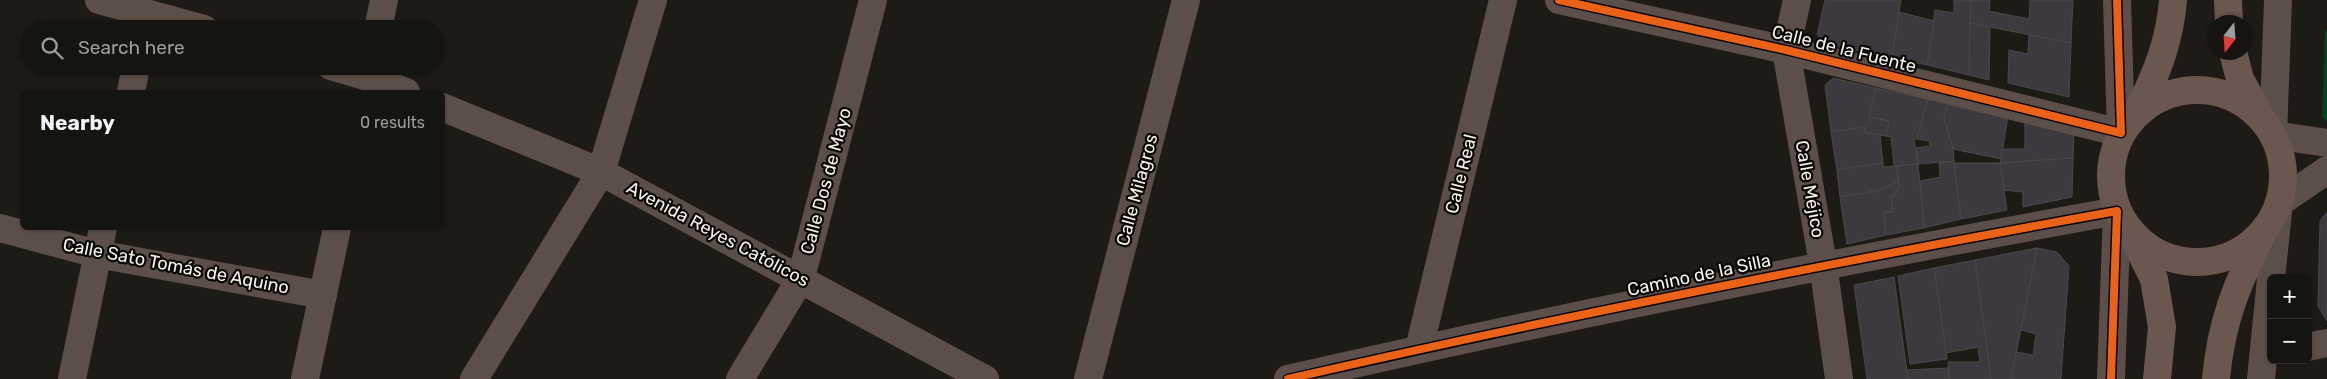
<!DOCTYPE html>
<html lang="en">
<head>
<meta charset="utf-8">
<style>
	body { margin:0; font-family:Rubik,sans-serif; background:#1f1d19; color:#f1f3f6 }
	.controls { position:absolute; right:15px; bottom:15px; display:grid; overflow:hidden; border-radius:8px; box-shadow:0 1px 4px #0004 }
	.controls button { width:45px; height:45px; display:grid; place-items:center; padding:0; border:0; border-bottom:1px solid #353330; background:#161410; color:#f1f3f6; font:25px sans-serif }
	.compass { position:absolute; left:2207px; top:15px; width:45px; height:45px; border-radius:50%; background:#161410; box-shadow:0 1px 4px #0004; rotate:197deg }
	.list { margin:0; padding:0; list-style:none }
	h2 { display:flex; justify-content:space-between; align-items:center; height:65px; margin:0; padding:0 20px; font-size:21px }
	h2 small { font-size:16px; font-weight:400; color:#9e9e9f }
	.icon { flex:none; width:28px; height:28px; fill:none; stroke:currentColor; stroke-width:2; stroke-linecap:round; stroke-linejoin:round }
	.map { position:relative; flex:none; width:2327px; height:379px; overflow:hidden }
	.search { position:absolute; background:#161410; box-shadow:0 1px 4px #0004; left:20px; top:20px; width:425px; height:55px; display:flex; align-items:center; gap:12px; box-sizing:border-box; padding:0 18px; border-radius:28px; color:#9e9e9f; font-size:19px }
	.panel { position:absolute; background:#161410; box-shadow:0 1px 4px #0004; left:20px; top:90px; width:425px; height:140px; border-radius:8px }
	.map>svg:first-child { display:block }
</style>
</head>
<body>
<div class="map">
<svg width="2327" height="379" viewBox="0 0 2327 379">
	<rect width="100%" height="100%" fill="#1e1a16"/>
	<!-- green -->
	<path fill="#044123" d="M2325,30H2327V122L2322,116Z"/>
	<!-- building -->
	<g fill="#40383f" stroke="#4b4848">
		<path d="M1825,0H1901L1892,58L1825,44L1817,35Z"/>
		<path d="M1954,0H1971L1969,75L1927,65L1935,10L1954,13Z"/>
		<path d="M1971,0H1990L1989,11L2029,19L2030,0H2073L2071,43L1970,23Z"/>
		<path d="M1899,12L1934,21L1927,65L1892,58Z"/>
		<path d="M1970,23L1990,27L1989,80L1969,75Z"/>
		<path d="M2029,35L2071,43L2069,97L2008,83L2009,50L2028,54Z"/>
		<path d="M1833,78L1876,88L1869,117L1889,121L1886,136L1865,133V127L1831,132L1825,85Z"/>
		<path d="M1876,88L1928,99L1917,139H1914L1918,164L1894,166L1891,137L1886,136L1889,121L1869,117Z"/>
		<path d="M1928,99L1948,103L1944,118L1953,149L1954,161L1918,164L1916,148L1930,146L1929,141L1917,139Z"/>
		<path d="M1948,103L2008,116L2001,159L1953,149L1944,118Z"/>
		<path d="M2025,119L2074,129L2073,158L2000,163L2003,149H2025Z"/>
		<path d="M1865,127V133L1880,135L1883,163L1837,170L1831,132Z"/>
		<path d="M2073,158L2072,197L2023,207V192L2003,190L2000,163Z"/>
		<path d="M1954,161L1961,219L1924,228L1920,181L1940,177L1939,163Z"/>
		<path d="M1883,163V167L1897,166L1898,181L1882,190L1840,197L1837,170Z"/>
		<path d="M1954,163H2000L2007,210L1961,219Z"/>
		<path d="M1918,164L1924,228L1886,235L1884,212H1893L1891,196L1896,195V190H1899L1897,166Z"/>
		<path d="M1898,181L1899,190H1896V195L1891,196L1893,212H1884L1886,235L1847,244L1840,197L1882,190Z"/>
		<path d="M2327,212V321L2318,306L2320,221Z"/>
		<path d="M2037,248L2011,379H1991L1975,260Z"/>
		<path d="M2037,248L2057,252L2069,266L2061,379H2011L2016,352L2033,355L2036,334L2021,330Z"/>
		<path d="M1975,260L1991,379H1949L1948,362H1980L1978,347L1946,353L1934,268Z"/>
		<path d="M1934,268L1947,359L1910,364L1898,276Z"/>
		<path d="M1894,277L1908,379H1867L1854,285Z"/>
		<path d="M1948,368L1949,379H1908L1907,370Z"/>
	</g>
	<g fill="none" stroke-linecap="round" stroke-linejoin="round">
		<!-- street -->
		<g stroke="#5c4f49" stroke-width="28">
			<path d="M99,0L204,29"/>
			<path d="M1559,0L1786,50L2121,133L2117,0"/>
			<path d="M1797,0L1786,50L1823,264L1839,379"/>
			<path d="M2278,0L2273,135L2327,143"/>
			<path d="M378,29L384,0"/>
			<path d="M331,66L368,77L406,92"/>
			<path d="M131,92L136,66"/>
			<path d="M442,107L601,172L985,379"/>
			<path d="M0,228L97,254L323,295"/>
			<path d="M2271,278L2279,203L2327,170"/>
			<path d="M2308,347L2327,343"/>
			<path d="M1419,349L1503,0"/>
			<path d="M72,379L103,228"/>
			<path d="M305,379L337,228"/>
			<path d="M474,379L601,172L653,0"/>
			<path d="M740,379L801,278L873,0"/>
			<path d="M1088,379L1186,0"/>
			<path d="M1288,379C1563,316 1840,261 2117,211L2111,379"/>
			<path d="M2261,379L2271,279"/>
		</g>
		<!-- primary -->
		<g stroke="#6a574f" stroke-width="28">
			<path d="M2228,0L2229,22"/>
			<path d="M2233,52L2240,79L2258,112"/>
			<circle cx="2197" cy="176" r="86"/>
			<path d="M2137,112C2156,76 2170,41 2173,0"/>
			<path d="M2132,235L2154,279L2162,327L2157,379"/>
			<path d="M2216,379C2221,323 2236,286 2261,236"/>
		</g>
		<defs>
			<g id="cycleway">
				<path d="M1559,0L1786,50L2121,133L2117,0"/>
				<path d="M1288,379C1563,316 1840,261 2117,211L2111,379"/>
			</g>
		</defs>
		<!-- cycleway casing -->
		<use href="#cycleway" stroke="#090604" stroke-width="11"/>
		<!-- cycleway -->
		<use href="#cycleway" stroke="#ea6118" stroke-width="8"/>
	</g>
	<g text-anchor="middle" stroke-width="4.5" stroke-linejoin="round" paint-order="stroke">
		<!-- street labels -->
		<g font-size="18" fill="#f8f2ed" stroke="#090604">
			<text transform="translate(1844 49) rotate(14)" y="6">Calle de la Fuente</text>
			<text transform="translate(1461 174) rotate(-76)" y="6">Calle Real</text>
			<text transform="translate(826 181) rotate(-75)" y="6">Calle Dos de Mayo</text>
			<text transform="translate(1810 189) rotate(80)" y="6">Calle Méjico</text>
			<text transform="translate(1137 190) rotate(-75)" y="6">Calle Milagros</text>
			<text transform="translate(718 234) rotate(28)" y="6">Avenida Reyes Católicos</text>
			<text transform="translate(176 266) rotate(11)" y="6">Calle Sato Tomás de Aquino</text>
			<text transform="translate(1699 275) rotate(-12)" y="6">Camino de la Silla</text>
		</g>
	</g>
</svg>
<div class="controls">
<button>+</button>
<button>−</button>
</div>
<svg class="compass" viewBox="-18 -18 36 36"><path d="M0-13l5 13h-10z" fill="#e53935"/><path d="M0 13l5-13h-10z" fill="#9e9e9f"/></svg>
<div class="search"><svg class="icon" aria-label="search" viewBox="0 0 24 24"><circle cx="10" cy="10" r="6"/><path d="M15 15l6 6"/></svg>Search here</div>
<section class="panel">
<h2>Nearby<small>0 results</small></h2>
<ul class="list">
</ul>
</section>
</div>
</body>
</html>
